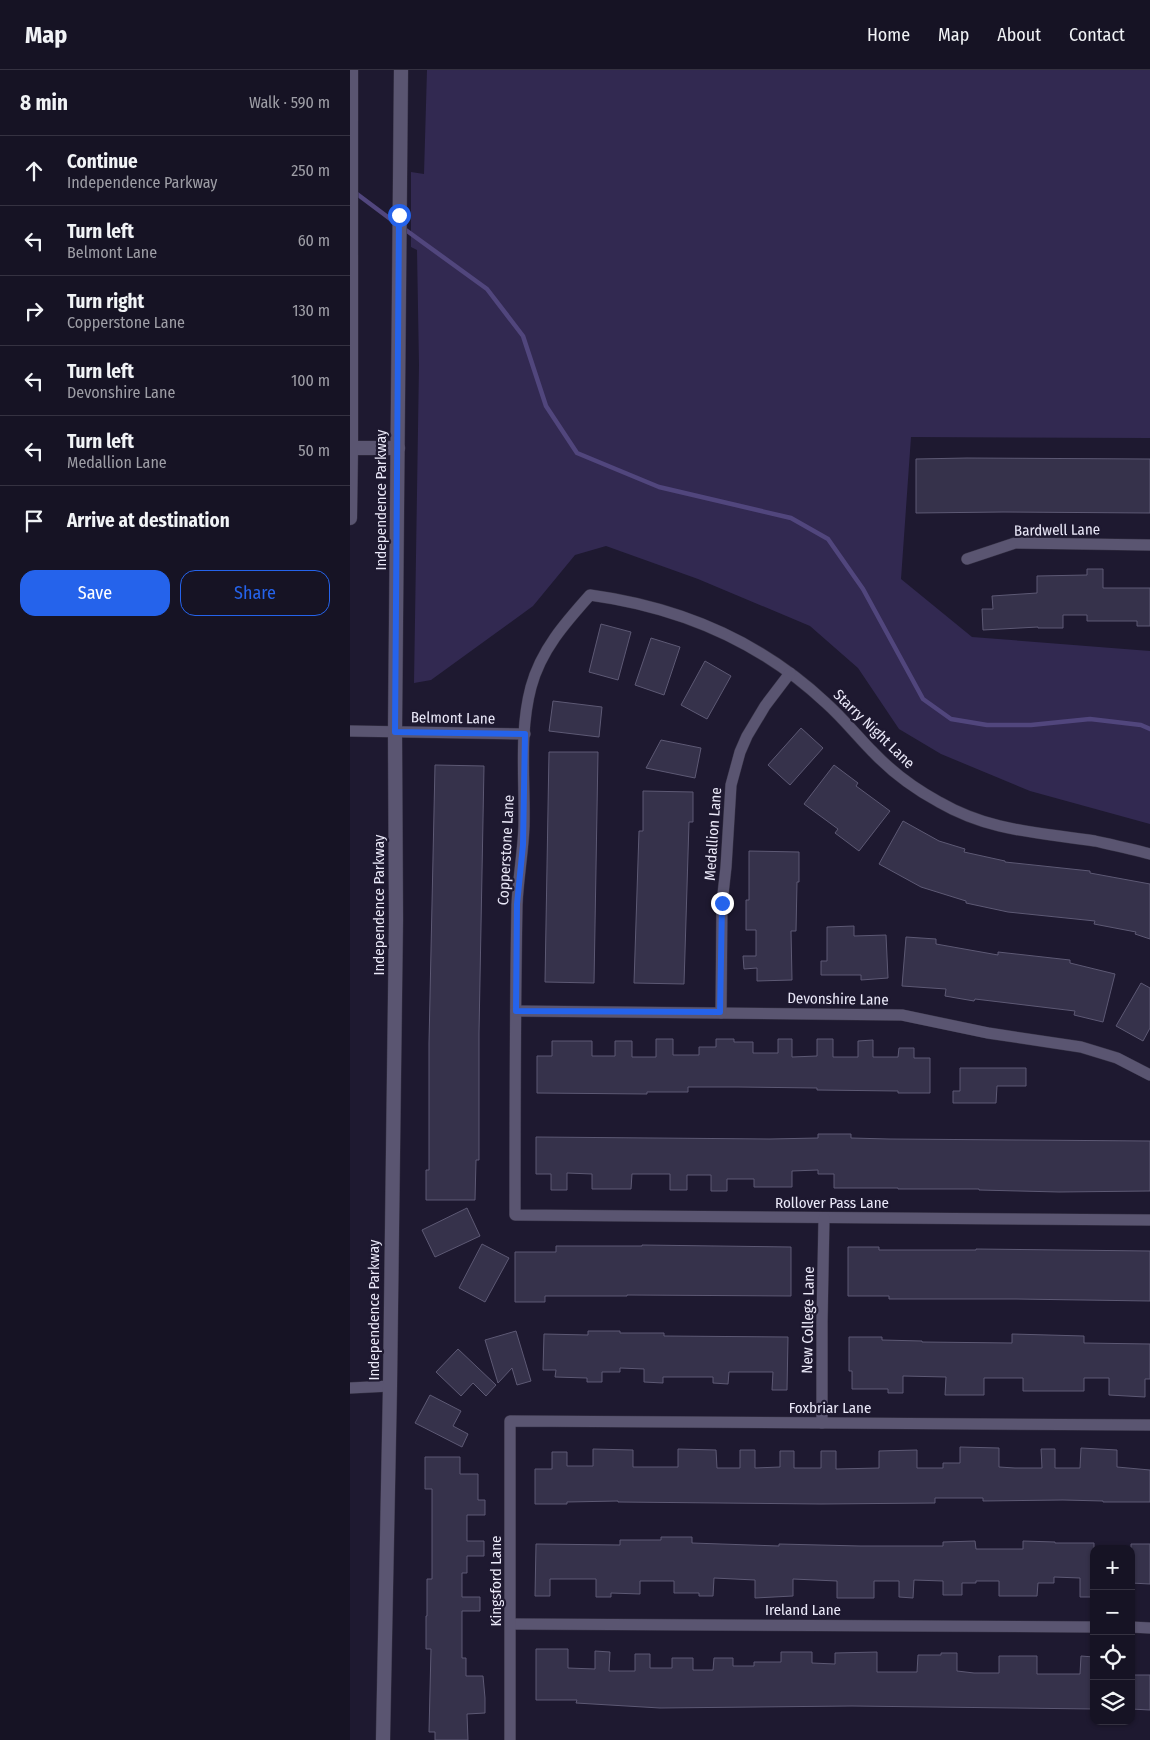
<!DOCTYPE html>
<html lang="en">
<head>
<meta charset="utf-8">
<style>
	body { margin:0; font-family:"Fira Sans Condensed",sans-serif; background:#1f1c2c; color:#f1f3f6 }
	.controls { position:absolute; right:15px; bottom:15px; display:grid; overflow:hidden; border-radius:10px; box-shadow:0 1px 4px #0004 }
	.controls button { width:45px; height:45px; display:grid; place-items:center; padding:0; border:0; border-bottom:1px solid #353241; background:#161324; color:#f1f3f6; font:25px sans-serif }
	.stop { position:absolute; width:15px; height:15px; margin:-11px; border:4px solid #2563eb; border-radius:50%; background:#fff }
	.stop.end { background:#2563eb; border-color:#fff; box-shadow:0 1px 5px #0008 }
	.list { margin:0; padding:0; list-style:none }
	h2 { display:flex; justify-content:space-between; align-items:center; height:65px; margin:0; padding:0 20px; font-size:21px }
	h2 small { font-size:16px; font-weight:400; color:#9e9ea6 }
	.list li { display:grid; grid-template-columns:32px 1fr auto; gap:15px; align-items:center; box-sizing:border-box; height:70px; padding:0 20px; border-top:1px solid #353241 }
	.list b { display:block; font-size:19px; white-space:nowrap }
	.list p { margin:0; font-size:16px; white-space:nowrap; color:#9e9ea6 }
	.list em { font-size:16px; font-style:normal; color:#9e9ea6 }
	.actions { display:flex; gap:10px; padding:15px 20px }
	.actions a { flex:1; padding:11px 0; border:1px solid #2563eb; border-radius:15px; text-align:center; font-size:18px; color:#2563eb }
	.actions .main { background:#2563eb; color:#fff }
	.icon { flex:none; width:28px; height:28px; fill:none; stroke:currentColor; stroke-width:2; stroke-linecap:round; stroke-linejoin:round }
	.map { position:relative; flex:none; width:800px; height:1670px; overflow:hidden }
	header { display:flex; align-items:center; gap:30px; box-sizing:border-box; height:70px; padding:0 25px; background:#161324; border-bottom:1px solid #353241 }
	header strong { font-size:24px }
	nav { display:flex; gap:28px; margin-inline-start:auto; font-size:18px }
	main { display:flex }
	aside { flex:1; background:#161324 }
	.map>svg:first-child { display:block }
</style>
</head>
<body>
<header>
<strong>Map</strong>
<nav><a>Home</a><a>Map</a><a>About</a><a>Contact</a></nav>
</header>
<main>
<aside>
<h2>8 min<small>Walk · 590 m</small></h2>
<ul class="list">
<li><svg class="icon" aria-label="ahead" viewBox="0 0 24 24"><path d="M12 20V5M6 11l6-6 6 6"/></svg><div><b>Continue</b><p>Independence Parkway</p></div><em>250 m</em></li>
<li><svg class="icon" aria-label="left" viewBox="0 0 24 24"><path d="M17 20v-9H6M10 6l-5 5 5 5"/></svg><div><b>Turn left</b><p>Belmont Lane</p></div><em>60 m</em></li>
<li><svg class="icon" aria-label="right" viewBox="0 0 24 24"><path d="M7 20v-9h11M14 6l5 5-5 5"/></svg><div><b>Turn right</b><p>Copperstone Lane</p></div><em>130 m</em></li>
<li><svg class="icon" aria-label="left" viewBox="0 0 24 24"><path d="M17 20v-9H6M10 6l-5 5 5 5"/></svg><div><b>Turn left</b><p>Devonshire Lane</p></div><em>100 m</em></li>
<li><svg class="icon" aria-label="left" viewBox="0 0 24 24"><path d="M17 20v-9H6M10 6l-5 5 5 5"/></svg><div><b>Turn left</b><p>Medallion Lane</p></div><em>50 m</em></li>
<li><svg class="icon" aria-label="arrive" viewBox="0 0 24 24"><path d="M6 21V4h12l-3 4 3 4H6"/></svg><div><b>Arrive at destination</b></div></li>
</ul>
<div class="actions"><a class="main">Save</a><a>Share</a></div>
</aside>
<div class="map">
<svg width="800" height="1670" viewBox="0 0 800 1670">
	<rect width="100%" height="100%" fill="#1e1930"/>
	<!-- green -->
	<path fill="#322951" d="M77,0H800V368L561,367L551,509L622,567L800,581V754L680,721L591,684L549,659L508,598L460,556L348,509L256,476L225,485L183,536L81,610L64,613L69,295L67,180L61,177V102L74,104Z"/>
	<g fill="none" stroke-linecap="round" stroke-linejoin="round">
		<!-- stream -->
		<g stroke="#51467d" stroke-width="4.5">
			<path d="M3,121L47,154"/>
			<path d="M53,158L137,219L173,266L196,336L227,383L309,417L441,448L478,469L513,519L573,629L601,649L637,655H681L740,649L791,655L800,659"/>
		</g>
	</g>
	<!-- building -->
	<g fill="#36324b" stroke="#5d5974">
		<path d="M617,388L800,389V443L653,442L566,443V389Z"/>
		<path d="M737,499H753V518H800V556H787V551H737V545H713V558H688V557L633,560L632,539H643L642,526L687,523V506L737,505Z"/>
		<path d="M251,554L281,562L268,610L239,602Z"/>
		<path d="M301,568L330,577L314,625L285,615Z"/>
		<path d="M355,591L381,606L357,649L331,635Z"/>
		<path d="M203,631L252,637L249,667L199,661Z"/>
		<path d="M451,658L473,678L440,715L418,695Z"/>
		<path d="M311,670L351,678L345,708L296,698Z"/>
		<path d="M199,682H248L244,913L195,912Z"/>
		<path d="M85,695L134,696L129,963V1090H126L125,1130H76V1100H79V973Z"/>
		<path d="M484,695L508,713L506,716L540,741L509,781L485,763L488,759L454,734Z"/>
		<path d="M293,721L343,722V752H339L334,914L284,913L289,761H293Z"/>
		<path d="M553,751L589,771L615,779L614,782L655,791V792L740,801V803L800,814V869L785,864L786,862L744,854L745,851L658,842L616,833V831L571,817L529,794Z"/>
		<path d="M399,781L449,782V812H447L446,861H441L442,910L407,911V898L394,899L393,886H406V860H396V830H399Z"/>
		<path d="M504,856V866L536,865L538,908L511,910V905H471V891H477V857Z"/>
		<path d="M556,867L586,869V874L648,885V882L720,890V893L765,904L753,952L724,945L725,941L625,929L624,931L595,926L596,919L552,916Z"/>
		<path d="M791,913L800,918V958L793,971L766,956Z"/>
		<path d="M306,969H323V985H349V977H366V969H384V972H403V983H428V969H442V987L467,986V969H483V987H508V971L523,970V987H548L549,978H564V988H580V1023H548V1021L467,1020V1018L388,1017H338V1022H297V1024L187,1023V986H202V971H242V986H265V971H282V987H306Z"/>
		<path d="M610,998H676V1016H647L646,1033H603V1021H610Z"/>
		<path d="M468,1064H501V1068L539,1069L800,1071V1121L709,1122L629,1120V1119H548V1118H484V1104H468V1100L442,1101V1117H404V1109H377V1121H361V1105H337V1120H320V1104H282L281,1119H242V1104L217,1103V1120H201V1104H186V1067L420,1069L468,1068Z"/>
		<path d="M117,1138L130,1166L85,1187L72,1160Z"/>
		<path d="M132,1174L159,1188L135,1232L109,1218Z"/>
		<path d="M292,1175L441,1177V1226L277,1225V1226H195V1232H165V1182H206V1176H292Z"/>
		<path d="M498,1177H529V1180H626V1179L800,1181V1231L666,1229H539V1226H498Z"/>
		<path d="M166,1261L181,1311L167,1315L162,1298L148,1313L135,1270Z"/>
		<path d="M238,1261H270V1263H314V1266L438,1267L437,1320H422L423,1302H379L378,1314L363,1313V1307H313V1313L294,1312V1299L270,1298V1302H252V1312H237V1308L205,1307L206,1300H193L194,1264L238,1265Z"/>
		<path d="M662,1264L734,1266V1273L800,1274V1309H795V1327L759,1325V1308H734V1321H673V1308H634V1325H595L596,1307L553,1306V1323H538V1319H502V1301H499V1267H532V1270L572,1271V1272L662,1273Z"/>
		<path d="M108,1279L146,1315L136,1326L123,1313L111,1326L86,1302Z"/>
		<path d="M80,1325L111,1341L103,1356L118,1364L112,1377L65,1353Z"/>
		<path d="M610,1377L649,1378V1397L665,1398H692L691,1379H705V1398H730L731,1378L767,1380V1397L800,1400V1432H753V1431L713,1430L633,1431V1428H585V1433L471,1434L268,1432V1431L217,1432V1434H185V1399H202V1382H217V1396H243V1379L283,1380V1397H328V1379L366,1380L367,1398H390V1380H405V1398L430,1397V1381H444V1398H471V1381H486V1399L529,1398V1381L567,1380V1398H593V1393H610Z"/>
		<path d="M75,1387H110V1404H128V1430H135V1445H117V1471H134V1486H117V1503H112V1527H130V1541H112V1588H116V1606H133L135,1628V1643L117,1644L118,1670H85V1662H79L81,1579H76V1546H77V1509H82V1419H75Z"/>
		<path d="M311,1467H342V1473L429,1476V1474L510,1476H593V1472L625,1471L626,1479H673V1471L705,1472V1473H744V1527H730V1508L704,1507V1513H688L687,1526H649V1511H626V1513H612V1525H593V1511L564,1510L563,1528L549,1527V1511H524V1528H487V1511L443,1509V1526L405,1528V1510L364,1508L363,1526H349V1523H324V1511H290V1524L261,1523V1527H246V1509H200V1526H185L186,1474L270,1475V1470H311Z"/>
		<path d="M781,1474H800V1514L781,1513Z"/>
		<path d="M186,1579H218V1598L245,1599V1581L260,1582L259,1601H285V1584H300V1598H322V1588H343V1600H363L364,1588H383V1596H404V1592H431V1582H462V1593L485,1594V1583L527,1582V1602H567L568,1585H591V1583H607V1601L624,1603H649V1586H687V1604H730L731,1586L744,1587V1639L502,1636L310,1638L226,1633L227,1630H186Z"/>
		<path d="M781,1605H800V1640L781,1639Z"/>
	</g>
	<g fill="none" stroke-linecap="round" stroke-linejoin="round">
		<defs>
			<g id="minor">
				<path d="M617,489L665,473L800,475"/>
				<path d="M0,661L175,664"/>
				<path d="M800,784C782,779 763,775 745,771C688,762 641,762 589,732C565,719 542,702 523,682C507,666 493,648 476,633C410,571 328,537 240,525C215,553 191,580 181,617C169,662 175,710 174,756C173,783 168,809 167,835C165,939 165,1042 165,1145L800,1150"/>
				<path d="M166,941L552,945L638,963L731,977L767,988L800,1005"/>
				<path d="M371,943L372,833L376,797L381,715L390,682L397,666L415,636L440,603"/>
				<path d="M0,1318L40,1316"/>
				<path d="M472,1353V1252L474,1148"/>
				<path d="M161,1554L744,1557"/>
				<path d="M781,1557L800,1558"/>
				<path d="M160,1670V1351L800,1355"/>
			</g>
			<g id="secondary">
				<path d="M1,378H48"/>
				<path d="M0,448L1,378V0"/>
				<path d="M33,1670L40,1316L46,849L45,662L51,0"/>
			</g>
		</defs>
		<!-- minor casing -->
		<use href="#minor" stroke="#363245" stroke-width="12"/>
		<!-- secondary casing -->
		<use href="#secondary" stroke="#363245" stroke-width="15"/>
		<!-- minor -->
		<use href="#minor" stroke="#5a5571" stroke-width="11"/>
		<!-- secondary -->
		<use href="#secondary" stroke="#5a5571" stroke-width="14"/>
	</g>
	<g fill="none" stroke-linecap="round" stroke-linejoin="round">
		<!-- route -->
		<path stroke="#2563eb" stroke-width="6" d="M49,145L45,662L175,664L173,775L167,834L166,941L370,942L372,833"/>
	</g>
	<g text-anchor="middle" stroke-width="4.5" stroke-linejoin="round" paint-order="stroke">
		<!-- street labels -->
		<g font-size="15" fill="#ebe9f9" stroke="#1e1930">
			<text transform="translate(31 430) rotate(-90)" y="5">Independence Parkway</text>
			<text transform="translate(707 460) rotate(-1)" y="5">Bardwell Lane</text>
			<text transform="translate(103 648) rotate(1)" y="5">Belmont Lane</text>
			<text transform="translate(524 659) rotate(44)" y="5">Starry Night Lane</text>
			<text transform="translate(363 764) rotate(-86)" y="5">Medallion Lane</text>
			<text transform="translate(156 780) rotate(-87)" y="5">Copperstone Lane</text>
			<text transform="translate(29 835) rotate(-90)" y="5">Independence Parkway</text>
			<text transform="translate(488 929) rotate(1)" y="5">Devonshire Lane</text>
			<text x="482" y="1138">Rollover Pass Lane</text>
			<text transform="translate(24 1240) rotate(-90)" y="5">Independence Parkway</text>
			<text transform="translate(458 1250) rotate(-89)" y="5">New College Lane</text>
			<text x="480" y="1343">Foxbriar Lane</text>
			<text transform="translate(146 1511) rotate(-90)" y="5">Kingsford Lane</text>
			<text x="453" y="1545">Ireland Lane</text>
		</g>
	</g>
</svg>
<div class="controls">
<button>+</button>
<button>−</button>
<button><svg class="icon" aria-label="locate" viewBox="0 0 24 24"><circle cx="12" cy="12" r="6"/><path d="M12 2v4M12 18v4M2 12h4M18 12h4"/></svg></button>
<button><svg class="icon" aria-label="layers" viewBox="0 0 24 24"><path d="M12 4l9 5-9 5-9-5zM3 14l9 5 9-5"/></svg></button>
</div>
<div class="stop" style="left:49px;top:145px"></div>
<div class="stop end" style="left:372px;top:833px"></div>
</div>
</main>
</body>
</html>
